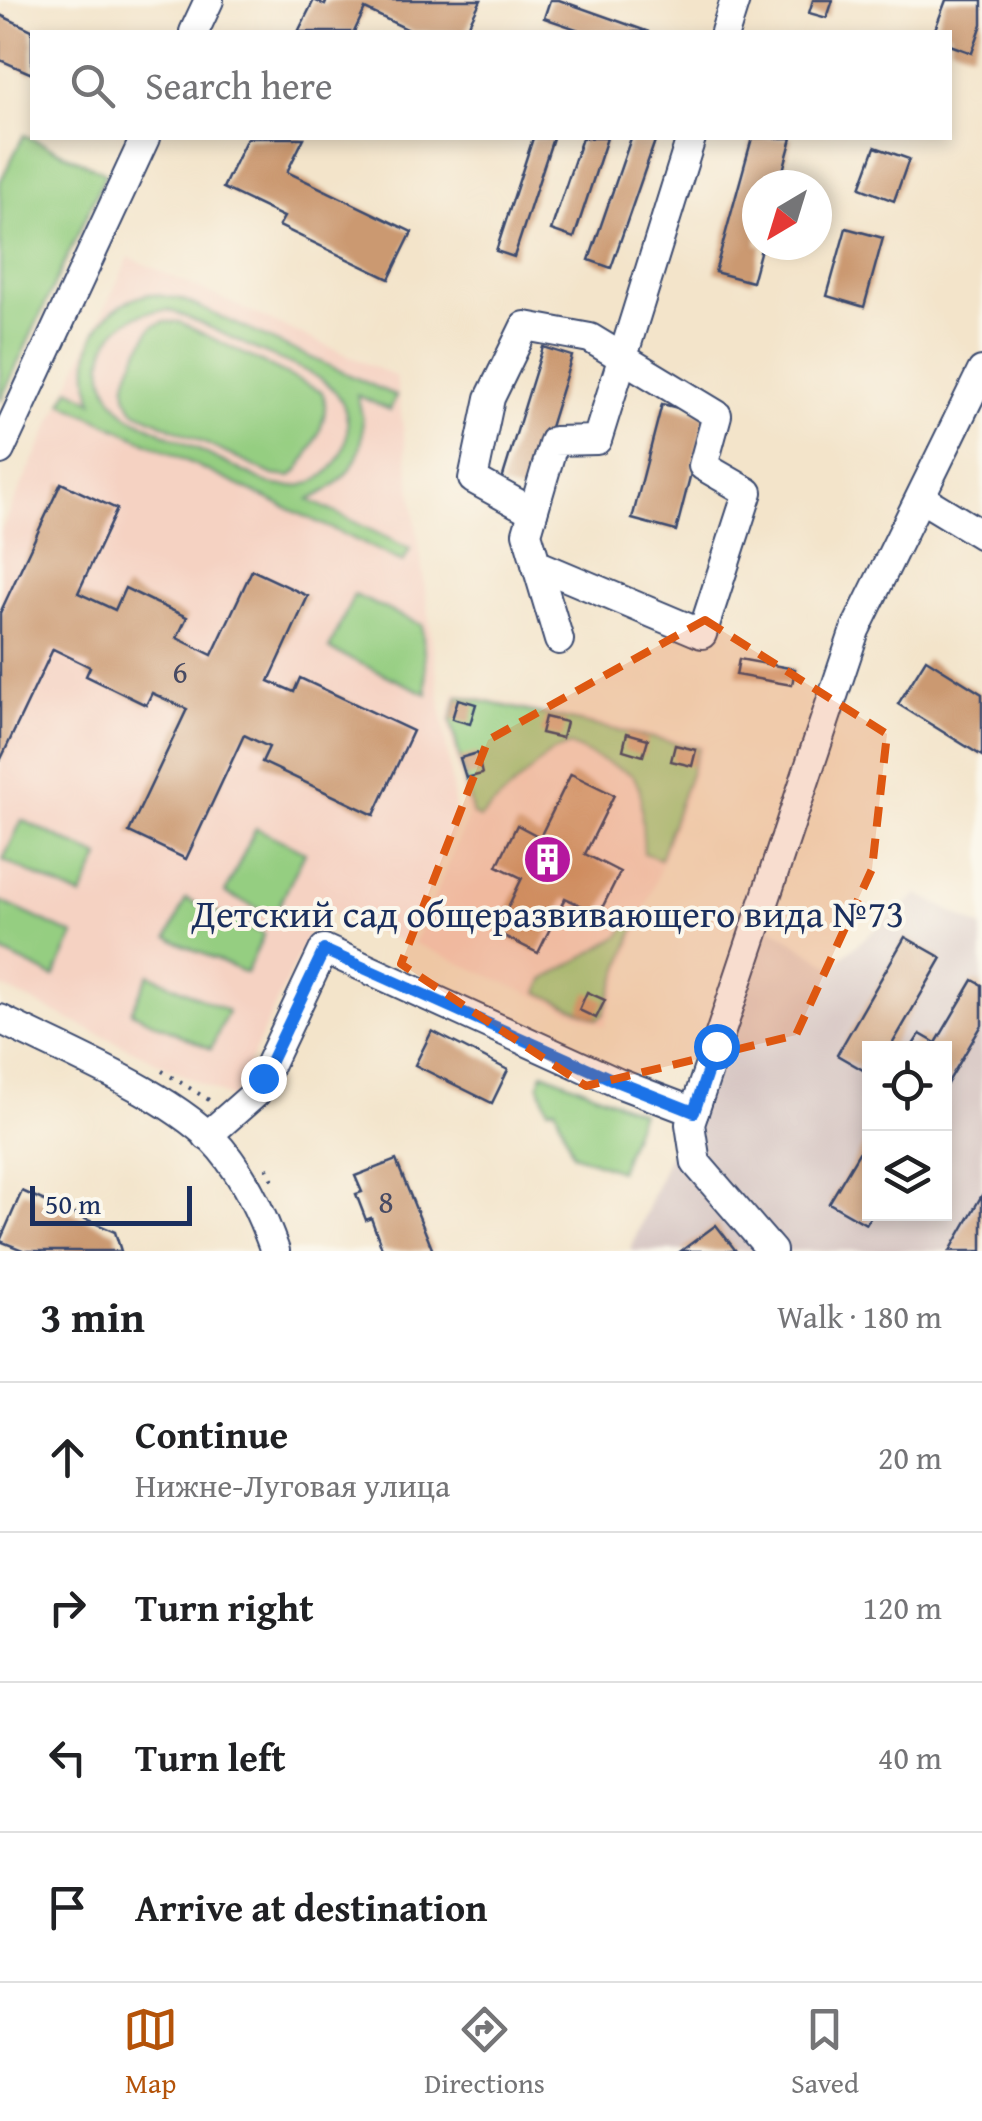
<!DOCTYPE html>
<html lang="en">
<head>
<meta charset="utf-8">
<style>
	body { margin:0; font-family:"Gentium Book Plus",serif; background:#f6f6f6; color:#202124 }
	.controls { position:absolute; right:30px; bottom:30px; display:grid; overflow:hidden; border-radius:0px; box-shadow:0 5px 15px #0003 }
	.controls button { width:90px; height:90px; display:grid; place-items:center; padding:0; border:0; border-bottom:2px solid #e0e0e0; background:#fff; color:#202124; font:50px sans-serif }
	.compass { position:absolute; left:742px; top:170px; width:90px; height:90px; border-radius:50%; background:#fff; box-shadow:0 5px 15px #0003; rotate:218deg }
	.scale { position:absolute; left:30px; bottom:25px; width:162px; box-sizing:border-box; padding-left:10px; border:5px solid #1b2f5e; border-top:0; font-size:28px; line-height:35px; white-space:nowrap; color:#1b2f5e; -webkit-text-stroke:8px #fbf7ec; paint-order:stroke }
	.stop { position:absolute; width:30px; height:30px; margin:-22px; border:8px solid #1a73e8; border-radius:50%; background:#fff }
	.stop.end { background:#1a73e8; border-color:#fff; box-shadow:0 2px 10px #0008 }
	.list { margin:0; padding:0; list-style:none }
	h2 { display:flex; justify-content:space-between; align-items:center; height:130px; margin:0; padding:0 40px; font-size:42px }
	h2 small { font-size:32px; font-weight:400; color:#757577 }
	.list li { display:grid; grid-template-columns:65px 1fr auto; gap:30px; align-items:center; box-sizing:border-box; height:150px; padding:0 40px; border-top:2px solid #e0e0e0 }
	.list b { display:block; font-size:38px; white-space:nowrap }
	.list p { margin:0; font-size:32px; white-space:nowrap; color:#757577 }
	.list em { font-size:32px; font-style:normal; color:#757577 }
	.icon { flex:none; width:55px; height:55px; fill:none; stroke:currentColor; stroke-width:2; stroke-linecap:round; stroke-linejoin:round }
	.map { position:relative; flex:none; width:982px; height:1251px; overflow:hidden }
	.search { position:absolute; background:#fff; box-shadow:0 5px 15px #0003; left:30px; right:30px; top:30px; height:110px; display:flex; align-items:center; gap:25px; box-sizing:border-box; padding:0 35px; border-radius:0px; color:#757577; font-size:38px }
	.sheet { height:730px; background:#fff }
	nav { display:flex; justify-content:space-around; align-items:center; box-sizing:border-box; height:140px; border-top:2px solid #e0e0e0; background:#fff; font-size:28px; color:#757577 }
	nav a { display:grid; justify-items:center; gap:5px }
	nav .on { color:#b45309 }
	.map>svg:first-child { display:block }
</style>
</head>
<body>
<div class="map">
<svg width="982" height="1251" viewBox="0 0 982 1251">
	<rect width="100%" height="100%" fill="#fbf7ec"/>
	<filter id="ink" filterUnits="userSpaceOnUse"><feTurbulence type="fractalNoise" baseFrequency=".01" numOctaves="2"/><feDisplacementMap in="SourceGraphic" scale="20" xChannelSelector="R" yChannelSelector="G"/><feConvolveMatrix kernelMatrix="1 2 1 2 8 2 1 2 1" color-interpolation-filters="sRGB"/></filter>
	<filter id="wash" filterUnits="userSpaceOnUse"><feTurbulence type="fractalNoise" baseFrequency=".0048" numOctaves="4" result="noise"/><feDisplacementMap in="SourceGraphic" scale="40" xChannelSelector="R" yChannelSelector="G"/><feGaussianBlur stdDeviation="2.25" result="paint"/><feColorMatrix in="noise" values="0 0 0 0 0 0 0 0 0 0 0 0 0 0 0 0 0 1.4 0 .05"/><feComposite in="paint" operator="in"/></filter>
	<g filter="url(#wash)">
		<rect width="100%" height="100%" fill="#f3e4ca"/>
		<!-- built -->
		<g fill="#f5d2c2">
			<path d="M129,257L396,377L457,823L406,944L320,907L233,1099L0,986V532Z"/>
			<path d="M455,692L704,745L604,1026L414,943L468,818L447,721Z"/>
		</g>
		<!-- industrial -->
		<path fill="#d1bfbd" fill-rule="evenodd" d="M918,894L982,928V1251H630L764,922L831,966ZM870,1048H944V1214H870Z"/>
		<!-- green -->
		<g fill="#95ce81" stroke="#587e70" stroke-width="2.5" fill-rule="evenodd">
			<path d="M24,135L106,173L0,402V182Z"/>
			<path d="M149,294L181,299L396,396L390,410L357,395C373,446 355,479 309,500L410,549L403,562L62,403L70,389L93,401C78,351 95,307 149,294ZM168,310C197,320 225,335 253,348C275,358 302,367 322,380C353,400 355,442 332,468C315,487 294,489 269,484L128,416C79,373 105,310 168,310Z"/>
			<path d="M163,322H179L322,392C333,415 310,453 297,472L290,477L273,475L135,411C112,387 137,357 148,333L153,326Z"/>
			<path d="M354,595L422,625L427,694L329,649Z"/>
			<path d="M458,696L699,748L660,859L644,853L640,790L633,775L570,745L551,752L480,818L473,815L451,721Z"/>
			<path d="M22,820L100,857L81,897L3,860Z"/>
			<path d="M256,828L305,852L274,916L225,893Z"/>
			<path d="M186,899L264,934L246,973L168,938Z"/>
			<path d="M0,901L74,935L54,977L0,951Z"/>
			<path d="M629,922L636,925L603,1015L597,1019L538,992L544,980L621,935Z"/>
			<path d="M149,974L228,1011L211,1049L131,1012Z"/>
			<path d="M543,1072L641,1112L619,1171L573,1154L555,1107L548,1109L539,1084Z"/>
		</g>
		<g id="blocks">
			<!-- building -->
			<g fill="#cb9971">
				<path d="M314,0L325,5L327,0H481L465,32H413L365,9L354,32H298Z"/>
				<path d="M550,0H559L649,32H585L544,18Z"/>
				<path d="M813,0H833L827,18L809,13Z"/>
				<path d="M946,0H982V24L972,53L950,45V32H934Z"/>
				<path d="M0,15L32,30V74L0,60Z"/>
				<path d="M247,138H304L287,172L412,232L389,279L279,226L284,217L223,188Z"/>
				<path d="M533,138H553L514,257L496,251Z"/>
				<path d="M582,138H607L574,238L551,230Z"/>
				<path d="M631,138H656L611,268L589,260Z"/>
				<path d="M752,138H792L779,185H757V245H762L752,282L715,272Z"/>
				<path d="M875,147L909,159L894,201L860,188Z"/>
				<path d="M846,228L883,238L864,307L827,296Z"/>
				<path d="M543,347L572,356L529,495L500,486Z"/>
				<path d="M662,404L706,415L676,531L632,519Z"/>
				<path d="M61,483L117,509L78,593L115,610L125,588L156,603L187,617L177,638L212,655L252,570L308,596L269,681L294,692L300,678L413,731L374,815L262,762L269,747L244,735L186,859L129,832L187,709L152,693L146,705L86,676L90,667L53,649L0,761V613Z"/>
				<path d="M739,659L795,669L792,685L736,675Z"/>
				<path d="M926,659L982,694V756L898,704Z"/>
				<path d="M458,699L476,704L470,724L452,719Z"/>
				<path d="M545,717L566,722L562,738L541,733Z"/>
				<path d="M627,733L648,739L643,756L623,750Z"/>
				<path d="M675,745L696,750L692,766L671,761Z"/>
				<path d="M477,753L482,774L466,778L460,758Z"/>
				<path d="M571,774L614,795L585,854L620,872L599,914L565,898L538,953L496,932L522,878L497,866L517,825L540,837Z"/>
				<path d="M905,937L942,958L890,1048H870V1074L837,1055Z"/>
				<path d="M973,980L982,985V1025L944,1089V1048H911L920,1034L936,1043Z"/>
				<path d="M587,992L605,1000L596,1018L579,1010Z"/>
				<path d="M432,1031L508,1070L492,1103L415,1065Z"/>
				<path d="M870,1134V1214H872L866,1224L829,1203Z"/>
				<path d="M396,1160L433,1251H383L371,1218L366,1220L356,1194L362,1192L355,1176Z"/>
				<path d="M22,1191L115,1232L121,1251H25L0,1241Z"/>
				<path d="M982,1195V1251H950Z"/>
				<path d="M716,1225L736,1251H681Z"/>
			</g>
		</g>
	</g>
	<g filter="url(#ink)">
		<use href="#blocks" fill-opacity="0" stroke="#3b4a6e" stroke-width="2.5"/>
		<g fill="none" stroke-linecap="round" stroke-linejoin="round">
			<defs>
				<g id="minor">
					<path d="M194,32L209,0"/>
					<path d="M725,32L735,0"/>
					<path d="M0,450L145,138"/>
					<path d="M921,498L982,535"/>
					<path d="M533,512L473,479L490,398L525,326L590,338L717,415L703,466L748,492L702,634L536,564"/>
					<path d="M559,640L527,533L554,441L597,440L691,138"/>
					<path d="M0,1019C63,1051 176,1096 221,1149C246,1179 262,1214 275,1251"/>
					<path d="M207,1136L256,1093L324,949L618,1083L694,1112"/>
					<path d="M772,1251L696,1163L690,1124L855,630L982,371"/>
				</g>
			</defs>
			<!-- minor casing -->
			<use href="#minor" stroke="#3b4a6e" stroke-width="32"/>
			<!-- path -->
			<g stroke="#3b4a6e" stroke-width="4" stroke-dasharray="2.5 8" stroke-linecap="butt">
				<path d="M162,1071L209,1100"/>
				<path d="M267,1168L276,1186"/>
			</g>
			<!-- minor -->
			<use href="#minor" stroke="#fff" stroke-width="28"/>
		</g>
	</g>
	<g fill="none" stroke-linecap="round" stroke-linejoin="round" filter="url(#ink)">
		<!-- route -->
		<path stroke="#1a73e8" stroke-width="12" d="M263,1078L324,950L618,1082L694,1112L716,1046"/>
	</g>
	<!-- marked area -->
	<path fill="#de5710" fill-opacity="0.2" stroke="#de5710" stroke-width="8" stroke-dasharray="20 12" stroke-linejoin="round" d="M705,620L887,734L872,869L796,1035L586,1086L401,964L488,740Z"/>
	<!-- icons -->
	<defs>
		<symbol id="building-disc" viewBox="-11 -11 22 22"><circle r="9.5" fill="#b5179e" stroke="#fbf7ec"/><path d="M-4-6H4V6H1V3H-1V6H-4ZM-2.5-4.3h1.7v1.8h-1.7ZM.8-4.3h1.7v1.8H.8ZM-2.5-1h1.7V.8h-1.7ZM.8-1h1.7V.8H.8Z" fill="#fff"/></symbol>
	</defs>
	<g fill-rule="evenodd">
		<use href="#building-disc" x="520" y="832" width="55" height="55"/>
	</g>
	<g text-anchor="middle" stroke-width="8" stroke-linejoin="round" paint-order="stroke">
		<!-- number labels -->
		<g font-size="32" fill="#474a63">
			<text x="180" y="683">6</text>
			<text x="386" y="1213">8</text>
		</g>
		<!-- poi labels -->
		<g font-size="38" fill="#1b2f5e" stroke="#fbf7ec">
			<text x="548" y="927">Детский сад общеразвивающего вида №73</text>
		</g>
	</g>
</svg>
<div class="controls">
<button><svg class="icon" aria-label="locate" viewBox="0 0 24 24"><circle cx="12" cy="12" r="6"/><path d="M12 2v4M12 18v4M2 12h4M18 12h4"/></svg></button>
<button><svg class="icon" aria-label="layers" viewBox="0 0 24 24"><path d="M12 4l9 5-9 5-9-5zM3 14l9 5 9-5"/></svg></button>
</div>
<svg class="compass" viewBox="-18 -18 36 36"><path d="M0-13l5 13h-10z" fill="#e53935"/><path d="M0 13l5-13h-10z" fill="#757577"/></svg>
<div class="scale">50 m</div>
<div class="stop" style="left:716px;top:1046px"></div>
<div class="stop end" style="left:263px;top:1078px"></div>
<div class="search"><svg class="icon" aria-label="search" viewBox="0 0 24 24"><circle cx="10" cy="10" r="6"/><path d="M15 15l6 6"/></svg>Search here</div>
</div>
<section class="sheet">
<h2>3 min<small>Walk · 180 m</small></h2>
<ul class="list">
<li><svg class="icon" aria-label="ahead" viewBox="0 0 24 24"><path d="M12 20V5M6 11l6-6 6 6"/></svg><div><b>Continue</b><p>Нижне-Луговая улица</p></div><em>20 m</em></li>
<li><svg class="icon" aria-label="right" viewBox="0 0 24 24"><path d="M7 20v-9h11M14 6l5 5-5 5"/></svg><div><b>Turn right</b></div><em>120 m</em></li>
<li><svg class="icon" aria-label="left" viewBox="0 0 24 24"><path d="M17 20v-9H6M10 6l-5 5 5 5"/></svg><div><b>Turn left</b></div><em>40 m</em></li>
<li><svg class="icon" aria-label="arrive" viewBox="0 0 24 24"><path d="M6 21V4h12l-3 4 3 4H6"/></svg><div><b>Arrive at destination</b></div></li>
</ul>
</section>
<nav>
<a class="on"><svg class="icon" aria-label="map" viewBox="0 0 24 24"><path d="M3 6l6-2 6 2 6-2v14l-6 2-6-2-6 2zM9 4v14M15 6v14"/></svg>Map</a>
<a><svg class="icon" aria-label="directions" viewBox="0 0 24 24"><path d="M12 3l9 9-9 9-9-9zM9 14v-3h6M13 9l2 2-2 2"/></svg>Directions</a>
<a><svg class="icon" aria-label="saved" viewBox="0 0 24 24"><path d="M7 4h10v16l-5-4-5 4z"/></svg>Saved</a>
</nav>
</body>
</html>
